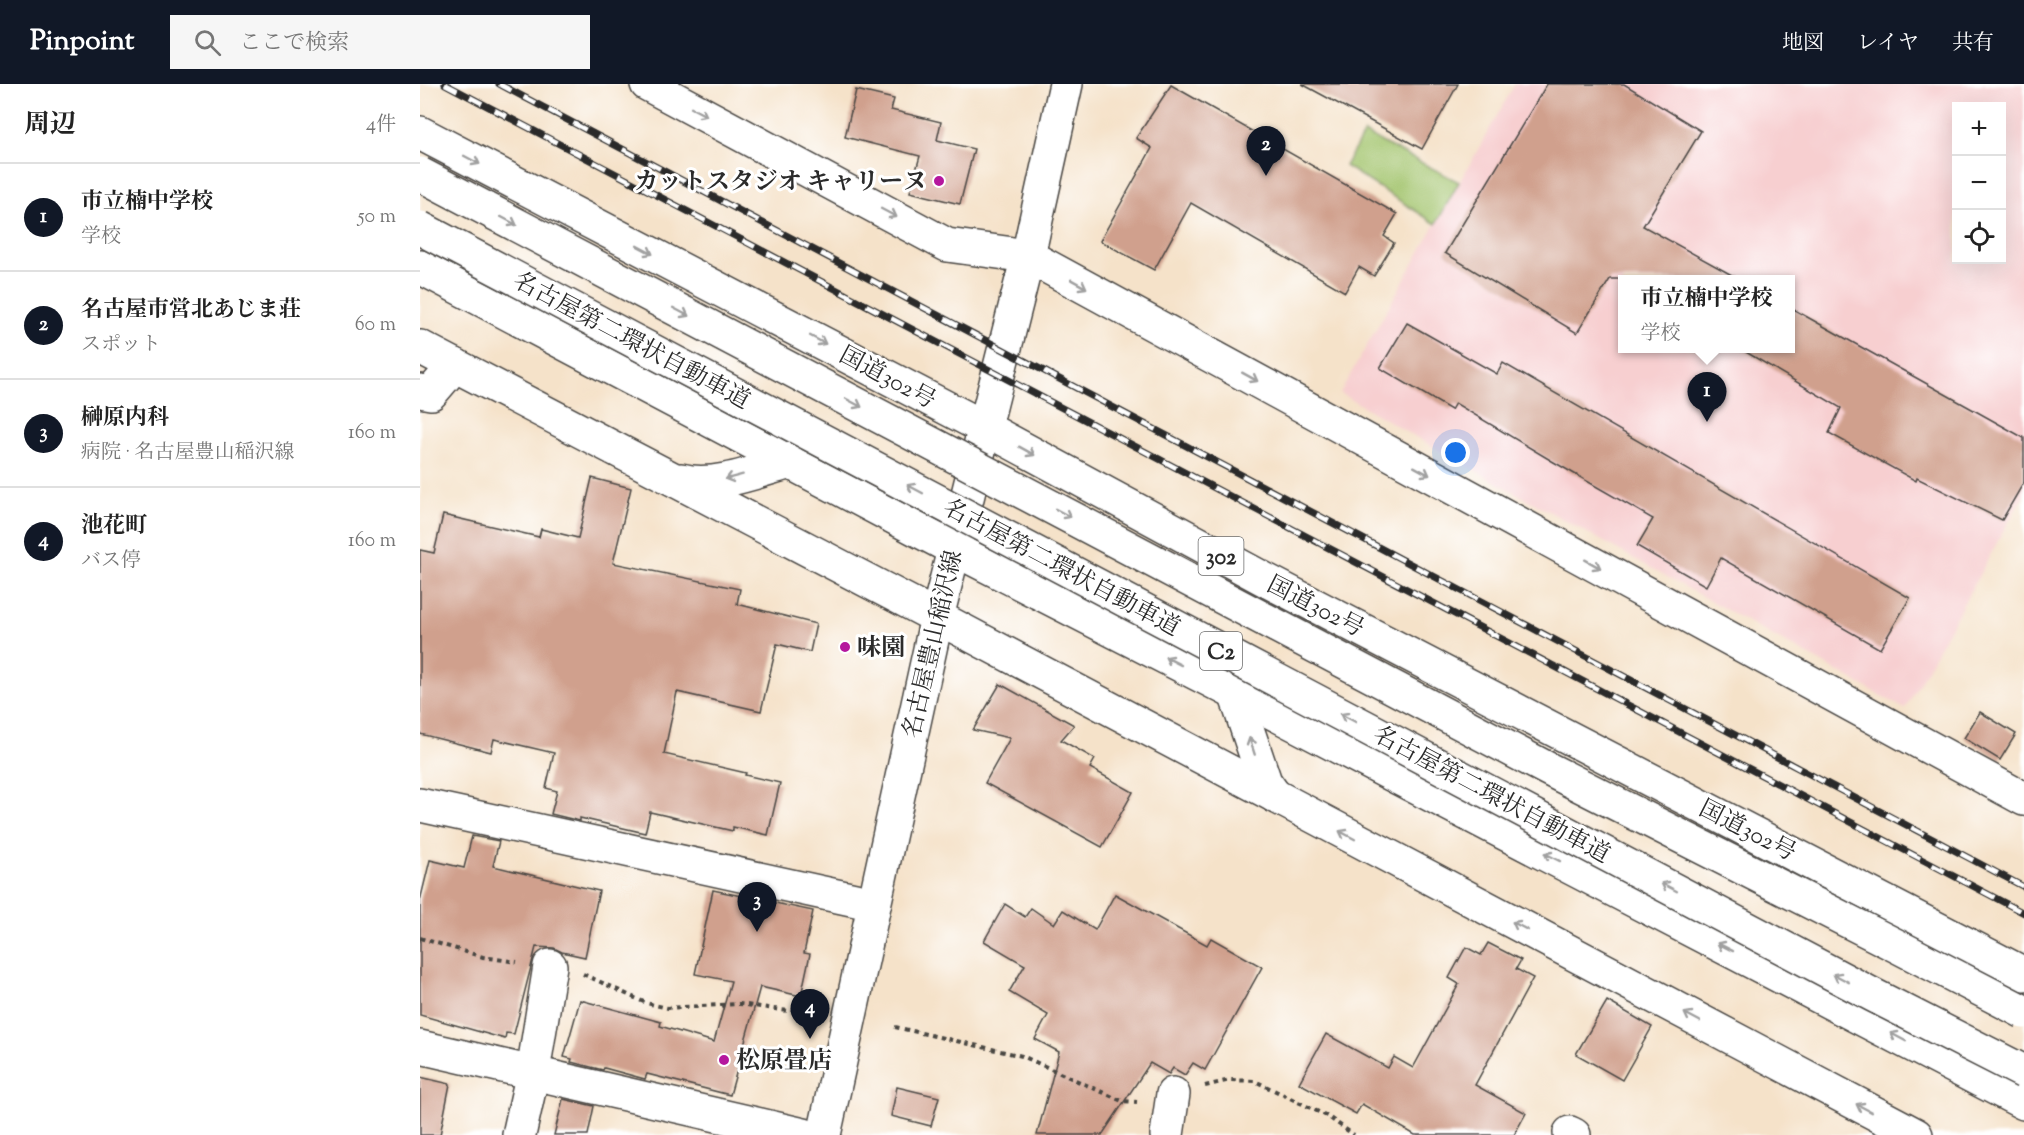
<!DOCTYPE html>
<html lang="ja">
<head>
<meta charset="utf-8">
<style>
	body { margin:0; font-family:"Sorts Mill Goudy","Noto Serif JP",serif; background:#f6f6f6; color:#222 }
	.controls { position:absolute; right:18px; top:18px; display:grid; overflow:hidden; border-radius:0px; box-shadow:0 6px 24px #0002 }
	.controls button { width:54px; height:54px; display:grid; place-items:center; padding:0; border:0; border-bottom:2px solid #e0e0e0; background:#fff; color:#222; font:30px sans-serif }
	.you { position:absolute; left:1036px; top:369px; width:21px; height:21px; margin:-15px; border:4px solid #fff; border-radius:50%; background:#1a73e8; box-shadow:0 0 0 9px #1a73e833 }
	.badge { display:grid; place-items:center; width:39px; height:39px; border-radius:50%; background:#111827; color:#fff; font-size:20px; font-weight:700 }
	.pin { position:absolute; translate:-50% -50px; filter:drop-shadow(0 2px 3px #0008) }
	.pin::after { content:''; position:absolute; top:32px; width:21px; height:18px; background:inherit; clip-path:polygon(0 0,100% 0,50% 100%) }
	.popup { position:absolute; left:1198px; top:191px; width:177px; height:78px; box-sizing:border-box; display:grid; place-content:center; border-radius:0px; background:#fff; filter:drop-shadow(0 2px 4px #0005); font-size:20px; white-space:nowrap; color:#767676 }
	.popup b { font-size:22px; color:#222 }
	.popup::after { content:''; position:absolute; left:50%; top:100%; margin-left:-12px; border:12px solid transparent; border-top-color:#fff }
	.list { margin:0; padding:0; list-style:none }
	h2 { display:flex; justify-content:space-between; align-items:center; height:78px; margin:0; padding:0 24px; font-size:26px }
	h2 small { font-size:20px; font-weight:400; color:#767676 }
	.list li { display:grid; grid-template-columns:39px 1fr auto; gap:18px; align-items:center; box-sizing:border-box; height:108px; padding:0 24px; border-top:2px solid #e0e0e0 }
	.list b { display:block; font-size:22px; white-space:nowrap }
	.list p { margin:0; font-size:20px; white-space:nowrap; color:#767676 }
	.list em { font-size:20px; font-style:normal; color:#767676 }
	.icon { flex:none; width:33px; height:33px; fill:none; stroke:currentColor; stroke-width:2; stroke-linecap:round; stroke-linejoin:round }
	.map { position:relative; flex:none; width:1604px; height:1051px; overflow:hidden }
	header { display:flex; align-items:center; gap:36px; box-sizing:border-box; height:84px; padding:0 30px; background:#111827; color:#fff }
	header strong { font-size:28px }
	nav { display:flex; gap:33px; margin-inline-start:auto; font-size:21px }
	.search { width:420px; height:54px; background:#f6f6f6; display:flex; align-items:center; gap:15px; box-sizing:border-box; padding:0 21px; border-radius:0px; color:#767676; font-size:22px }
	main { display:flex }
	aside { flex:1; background:#fff }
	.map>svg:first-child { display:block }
</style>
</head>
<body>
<header>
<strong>Pinpoint</strong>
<div class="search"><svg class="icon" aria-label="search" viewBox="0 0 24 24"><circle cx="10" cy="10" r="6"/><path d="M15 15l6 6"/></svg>ここで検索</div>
<nav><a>地図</a><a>レイヤ</a><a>共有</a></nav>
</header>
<main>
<aside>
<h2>周辺<small>4件</small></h2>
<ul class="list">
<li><span class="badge">1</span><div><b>市立楠中学校</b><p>学校</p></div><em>50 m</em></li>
<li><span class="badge">2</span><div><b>名古屋市営北あじま荘</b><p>スポット</p></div><em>60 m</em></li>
<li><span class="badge">3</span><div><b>榊原内科</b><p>病院 · 名古屋豊山稲沢線</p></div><em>160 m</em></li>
<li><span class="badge">4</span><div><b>池花町</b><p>バス停</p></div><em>160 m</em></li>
</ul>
</aside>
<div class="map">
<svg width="1604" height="1051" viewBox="0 0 1604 1051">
	<rect width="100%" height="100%" fill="#fff"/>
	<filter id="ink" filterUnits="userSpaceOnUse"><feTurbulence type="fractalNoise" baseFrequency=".0167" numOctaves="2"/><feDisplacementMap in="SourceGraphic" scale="12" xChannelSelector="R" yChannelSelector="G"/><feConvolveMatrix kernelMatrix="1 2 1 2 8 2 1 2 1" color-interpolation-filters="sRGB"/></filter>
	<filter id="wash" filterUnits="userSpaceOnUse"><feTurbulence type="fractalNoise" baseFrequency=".008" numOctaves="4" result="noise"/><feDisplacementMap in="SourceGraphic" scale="24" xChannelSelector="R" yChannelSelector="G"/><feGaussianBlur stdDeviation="1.35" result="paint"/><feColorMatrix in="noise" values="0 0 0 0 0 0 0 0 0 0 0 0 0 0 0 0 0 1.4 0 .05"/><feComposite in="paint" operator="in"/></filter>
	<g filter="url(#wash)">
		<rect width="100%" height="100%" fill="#f5e2c9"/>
		<!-- built -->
		<path fill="#f7cfd0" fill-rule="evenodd" d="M1095,0H1604V410L1485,625L1020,367L920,309ZM1536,22H1582V176H1536ZM1203,196H1371V264H1203Z"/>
		<!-- green -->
		<path fill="#a3c46d" stroke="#67784c" stroke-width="1.5" d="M944,49L1039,98L1016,140L925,82Z"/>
		<g id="blocks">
			<!-- building -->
			<g fill="#d0a08d">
				<path d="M882,0H1038L1002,65Z"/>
				<path d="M1127,0H1204L1281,47L1223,142L1319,195H1190L1157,249L1025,169Z"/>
				<path d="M751,1L977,130L964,152L974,159L954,192L939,183L925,208L771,119L734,186L680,157L732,64L716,54Z"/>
				<path d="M436,6L474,15L471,26L521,38L517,56L554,65L540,120L490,108L500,72L425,53Z"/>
				<path d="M1371,224L1604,354V398L1582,436L1497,394L1496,397L1409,349L1421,324L1319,264H1371Z"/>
				<path d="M987,239L1077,290L1083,279L1490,514L1460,565L1301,474L1286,502L1217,462L1233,435L1132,377L1035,319L1031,326L960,284Z"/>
				<path d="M172,394L211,404L193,479L320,505L317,520L396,540L390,568L357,560L341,627L257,608L244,670L326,689L325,691L360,699L348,751L313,743V747L230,728L225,749L160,734V737L131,730L137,707L126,704L134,669L74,655L71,668L0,650V466L14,469L23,431L119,453L121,445L158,454Z"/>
				<path d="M580,600L654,641L641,656L675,675L670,684L713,708L682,763L565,699L590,654L553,646Z"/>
				<path d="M1560,628L1596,650L1580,676L1544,654Z"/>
				<path d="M52,752L79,757L73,782L179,807L165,873L142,868L134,864L116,863L94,950L86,949L85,955L0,931V817L10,776L44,784Z"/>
				<path d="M293,806L393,827L384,869L390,870L381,912L340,903L310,1011L227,990L225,995L184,984L183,986L151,978L152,975L144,973L160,916L241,938L240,942L294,958L311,897L275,890Z"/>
				<path d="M695,810L787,861L791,854L842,883L785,986L773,979L765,991L753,984L749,990L730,979L682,1051H617L639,968L615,955L628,931L589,908L605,881L564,857L585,820L605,833L611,824L634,840L643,826L675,846Z"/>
				<path d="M1068,859L1101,876L1096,885L1113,894L1055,1001L1106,1029L1094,1051H995L942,1020L936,1030L879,999L906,950L968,984L974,973L993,984L1039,900L1029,894L1046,863L1061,871Z"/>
				<path d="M1187,917L1232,943L1202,996L1156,970Z"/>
				<path d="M0,993L30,1000L20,1051H0Z"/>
				<path d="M477,1003L519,1013L511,1042L471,1032Z"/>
				<path d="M143,1015L174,1022L168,1051H134Z"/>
			</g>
		</g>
	</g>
	<g filter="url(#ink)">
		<use href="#blocks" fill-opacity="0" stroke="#494643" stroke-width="1.5"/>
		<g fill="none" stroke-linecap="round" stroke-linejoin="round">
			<defs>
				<g id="minor">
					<path d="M227,0L527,161L608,172L1604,715"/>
					<path d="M0,263L517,533L1496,1051"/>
					<path d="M0,307L11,309L35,281"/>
					<path d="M261,396C294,405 338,387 370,378"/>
					<path d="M815,609L845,698L855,712"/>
					<path d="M0,721L454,820"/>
					<path d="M0,963L384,1051"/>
					<path d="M1150,1049L1154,1051"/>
					<path d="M99,1051L113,988L130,882"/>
					<path d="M747,1051L753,1010"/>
				</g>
				<path id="major" d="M404,1051L517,533L608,172L646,0"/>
				<g id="highway">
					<path d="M0,49L565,344L844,495L1604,890"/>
					<path d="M0,183L534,465L815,609L1604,1019"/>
				</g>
			</defs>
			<!-- minor casing -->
			<use href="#minor" stroke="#494643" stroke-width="36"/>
			<!-- major casing -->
			<use href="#major" stroke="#494643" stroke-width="36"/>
			<!-- highway casing -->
			<use href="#highway" stroke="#494643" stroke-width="36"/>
			<!-- path -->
			<g stroke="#494643" stroke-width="4" stroke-dasharray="4.5 4.5" stroke-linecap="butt">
				<path d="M0,854L63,873L97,878"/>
				<path d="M163,890L226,919L248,924L320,920L382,929"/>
				<path d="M475,943L602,972L702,1017L717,1018"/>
				<path d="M785,1002L810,996L835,997L907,1032L934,1051"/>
			</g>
			<!-- minor -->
			<use href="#minor" stroke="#fff" stroke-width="33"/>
			<!-- major -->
			<use href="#major" stroke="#fff" stroke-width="33"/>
			<!-- highway -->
			<use href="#highway" stroke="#fff" stroke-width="33"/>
			<defs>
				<g id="rail">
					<path d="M25,0L1604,829"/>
					<path d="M79,0L1604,803"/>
				</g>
			</defs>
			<!-- rail casing -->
			<use href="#rail" stroke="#2b2b2b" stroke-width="7"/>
			<!-- rail -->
			<use href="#rail" stroke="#fff" stroke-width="4.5" stroke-dasharray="14" stroke-linecap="butt"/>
			<defs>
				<g id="highway-bridge">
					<path d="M0,90L1128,685L1479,863L1604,928"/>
					<path d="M0,144L1453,911L1604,988"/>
				</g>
			</defs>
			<!-- highway-bridge casing -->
			<use href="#highway-bridge" stroke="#494643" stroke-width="36" stroke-linecap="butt"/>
			<!-- highway-bridge -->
			<use href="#highway-bridge" stroke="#fff" stroke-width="33"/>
		</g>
		<!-- one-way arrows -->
		<defs><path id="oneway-shaft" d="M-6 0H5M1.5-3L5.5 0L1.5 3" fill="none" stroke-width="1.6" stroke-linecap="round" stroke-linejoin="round" transform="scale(1.5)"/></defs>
		<g stroke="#a0a0a0">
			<use href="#oneway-shaft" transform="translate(279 28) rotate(28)"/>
			<use href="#oneway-shaft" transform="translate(52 76) rotate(28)"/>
			<use href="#oneway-shaft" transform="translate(469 129) rotate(28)"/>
			<use href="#oneway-shaft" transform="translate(89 137) rotate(28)"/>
			<use href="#oneway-shaft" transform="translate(225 166) rotate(28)"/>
			<use href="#oneway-shaft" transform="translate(659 200) rotate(29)"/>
			<use href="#oneway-shaft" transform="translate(261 228) rotate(28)"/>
			<use href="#oneway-shaft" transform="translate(398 256) rotate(28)"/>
			<use href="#oneway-shaft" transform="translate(830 293) rotate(29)"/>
			<use href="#oneway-shaft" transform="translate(434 319) rotate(28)"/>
			<use href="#oneway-shaft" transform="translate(607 367) rotate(29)"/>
			<use href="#oneway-shaft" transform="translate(1002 387) rotate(29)"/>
			<use href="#oneway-shaft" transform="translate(314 393) rotate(165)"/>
			<use href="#oneway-shaft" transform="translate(495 405) rotate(-152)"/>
			<use href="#oneway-shaft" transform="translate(643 429) rotate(28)"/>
			<use href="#oneway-shaft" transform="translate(1173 480) rotate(29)"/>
			<use href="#oneway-shaft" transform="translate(753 577) rotate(-153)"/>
			<use href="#oneway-shaft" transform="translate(928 634) rotate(-152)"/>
			<use href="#oneway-shaft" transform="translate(832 662) rotate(-108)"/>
			<use href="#oneway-shaft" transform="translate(927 751) rotate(-152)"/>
			<use href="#oneway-shaft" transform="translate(1132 773) rotate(-153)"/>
			<use href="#oneway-shaft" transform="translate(1249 803) rotate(-152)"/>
			<use href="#oneway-shaft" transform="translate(1100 842) rotate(-152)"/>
			<use href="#oneway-shaft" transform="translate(1305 863) rotate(-153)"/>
			<use href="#oneway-shaft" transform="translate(1421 894) rotate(-152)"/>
			<use href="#oneway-shaft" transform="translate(1272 933) rotate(-152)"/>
			<use href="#oneway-shaft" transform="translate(1478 953) rotate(-152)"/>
			<use href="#oneway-shaft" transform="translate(1444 1024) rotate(-152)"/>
		</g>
	</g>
	<!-- markers -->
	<g fill="#b5179e" stroke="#fff" stroke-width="2">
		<circle cx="519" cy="97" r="6"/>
		<circle cx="425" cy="563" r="6"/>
		<circle cx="304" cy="976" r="6"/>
	</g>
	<g text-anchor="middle" stroke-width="6" stroke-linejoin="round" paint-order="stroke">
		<!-- shield labels -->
		<g fill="#fff" stroke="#6b6b6b" stroke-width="1.5">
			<rect x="778.5" y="453" width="45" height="38" rx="4.5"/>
			<rect x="780" y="548" width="42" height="38" rx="4.5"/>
		</g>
		<g font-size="22" font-weight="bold" fill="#2b2b2b">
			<text x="801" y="480">302</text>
			<text x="801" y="575">C2</text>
		</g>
		<!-- poi labels -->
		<g font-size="24" font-weight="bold" fill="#2b2b2b" stroke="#fff" text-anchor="start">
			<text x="507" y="105" text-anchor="end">カットスタジオ キャリーヌ</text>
			<text x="437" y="571">味園</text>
			<text x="316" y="984">松原畳店</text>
		</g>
		<!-- street labels -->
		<g font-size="24" fill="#2b2b2b" stroke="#fff">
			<text transform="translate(212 256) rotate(28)" y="8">名古屋第二環状自動車道</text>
			<text transform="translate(468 293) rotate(28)" y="8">国道302号</text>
			<text transform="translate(642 483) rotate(28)" y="8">名古屋第二環状自動車道</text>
			<text transform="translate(896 522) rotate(27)" y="8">国道302号</text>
			<text transform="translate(512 560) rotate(-77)" y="8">名古屋豊山稲沢線</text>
			<text transform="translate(1072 710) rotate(28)" y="8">名古屋第二環状自動車道</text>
			<text transform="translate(1328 746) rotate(27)" y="8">国道302号</text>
		</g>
	</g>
</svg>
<div class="controls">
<button>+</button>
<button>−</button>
<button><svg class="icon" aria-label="locate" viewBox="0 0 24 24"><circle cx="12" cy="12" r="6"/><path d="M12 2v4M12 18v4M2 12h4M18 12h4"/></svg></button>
</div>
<div class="you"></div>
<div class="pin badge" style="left:1287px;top:338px">1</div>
<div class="popup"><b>市立楠中学校</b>学校</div>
<div class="pin badge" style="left:846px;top:92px">2</div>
<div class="pin badge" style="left:337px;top:848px">3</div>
<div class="pin badge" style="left:390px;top:955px">4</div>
</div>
</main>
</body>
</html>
